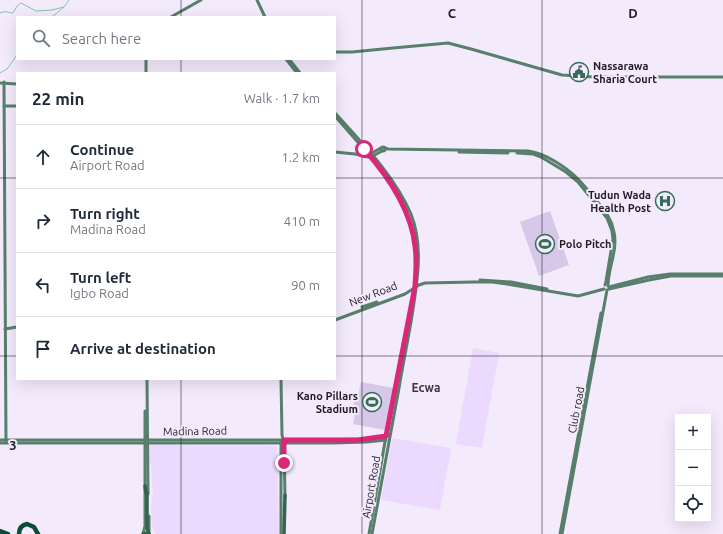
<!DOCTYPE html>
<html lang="en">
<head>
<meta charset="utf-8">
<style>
	body { margin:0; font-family:Ubuntu,sans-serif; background:#f6f6f7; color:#1f2937 }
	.controls { position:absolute; right:12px; bottom:12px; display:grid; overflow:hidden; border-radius:0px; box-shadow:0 4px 16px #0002 }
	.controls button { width:36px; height:36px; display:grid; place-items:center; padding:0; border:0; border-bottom:1px solid #e0e1e3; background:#fff; color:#1f2937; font:20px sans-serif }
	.stop { position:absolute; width:12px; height:12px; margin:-9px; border:3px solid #db2777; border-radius:50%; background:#fff }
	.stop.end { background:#db2777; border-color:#fff; box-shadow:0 1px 4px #0008 }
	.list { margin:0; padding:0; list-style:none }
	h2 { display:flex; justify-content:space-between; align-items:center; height:52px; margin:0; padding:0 16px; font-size:17px }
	h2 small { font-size:13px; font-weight:400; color:#747a83 }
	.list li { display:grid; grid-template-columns:26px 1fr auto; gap:12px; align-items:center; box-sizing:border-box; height:64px; padding:0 16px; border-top:1px solid #e0e1e3 }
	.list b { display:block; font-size:15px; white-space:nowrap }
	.list p { margin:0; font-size:13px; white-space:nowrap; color:#747a83 }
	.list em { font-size:13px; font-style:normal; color:#747a83 }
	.icon { flex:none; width:22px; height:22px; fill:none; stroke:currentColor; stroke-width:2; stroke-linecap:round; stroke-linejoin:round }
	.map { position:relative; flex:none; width:723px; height:534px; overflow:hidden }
	.search { position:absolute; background:#fff; box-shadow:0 4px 16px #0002; left:16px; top:16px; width:320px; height:44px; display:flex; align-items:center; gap:10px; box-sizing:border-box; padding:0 14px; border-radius:0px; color:#747a83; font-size:15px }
	.panel { position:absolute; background:#fff; box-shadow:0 4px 16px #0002; left:16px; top:72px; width:320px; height:308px; border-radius:0px }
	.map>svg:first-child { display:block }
</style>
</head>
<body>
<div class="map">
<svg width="723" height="534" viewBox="0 0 723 534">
	<rect width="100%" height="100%" fill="#f3eafc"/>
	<!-- built -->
	<g fill="#ebdafe">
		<path d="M473,348L499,353L482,448L456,444Z"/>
		<path d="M392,438L451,448L440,510L381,500Z"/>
		<path d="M148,445L277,446L279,534H156L155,533L152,527L151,504L153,496L151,465L149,463Z"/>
	</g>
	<!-- green -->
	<g fill="#d7c7e9">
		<path d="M550,211L569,265L539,276L520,222Z"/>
		<path d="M361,382L394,388L385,430L353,424L356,409L353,408L355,397H358Z"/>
	</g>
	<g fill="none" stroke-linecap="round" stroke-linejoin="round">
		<!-- stream -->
		<g stroke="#87c4a7" stroke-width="1">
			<path d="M0,13C7,10 7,13 13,13L17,6L21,3L36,11L52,10L64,7"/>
			<path d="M52,17L64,7L69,0"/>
			<path d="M0,73L7,69L17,55"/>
		</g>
		<!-- secondary -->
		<g stroke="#587e6c" stroke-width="3">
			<path d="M257,0L265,17"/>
			<path d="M171,17L201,0"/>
			<path d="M335,52H352L393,48L448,43L471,49L562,75L594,77H723"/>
			<path d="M286,59L297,73"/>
			<path d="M289,59L300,73"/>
			<path d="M146,73V59"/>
			<path d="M4,82L6,442"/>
			<path d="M0,83L17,84"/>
			<path d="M4,106H17"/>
			<path d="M335,113C363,144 394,175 411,214C424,247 417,282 412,316C408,340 403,364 399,388C390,436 381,485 372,534"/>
			<path d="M335,116L383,171L396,192L405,210L411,226L416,247V264L415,284"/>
			<circle cx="383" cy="149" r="2"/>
			<path d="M385,148L388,149L528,151C545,153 566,167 578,179C585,186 590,193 596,200C604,210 612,219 614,232C618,250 608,268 608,286"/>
			<path d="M335,152L355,154L368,157H371L382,151"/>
			<path d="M459,152L508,153"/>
			<path d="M517,153L533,154L541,157L566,172L578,182L607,218L612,231L613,239L606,281L605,285"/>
			<path d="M370,154L381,148"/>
			<path d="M480,280L511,282L547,289"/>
			<path d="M609,287L648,277L670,274H723"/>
			<path d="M609,289L649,280L671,276H723"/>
			<path d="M362,307L377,302"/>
			<path d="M335,320L405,294L419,285L425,283L474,282H492L507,284L578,296L604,289"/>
			<path d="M5,329L17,327"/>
			<path d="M147,379L148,494"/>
			<path d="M281,379L282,435L284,443L285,497"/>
			<path d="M0,440H321L359,439L388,436"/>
			<path d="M0,443H333L366,442L386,440"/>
			<path d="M149,516V532"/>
			<path d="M143,534L145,526V411"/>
			<path d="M281,534V442"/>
			<path d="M369,534L386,436L414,292"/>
			<path d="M560,534L601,313"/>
			<path d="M562,534L607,290"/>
		</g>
		<!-- primary -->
		<g stroke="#33644f" stroke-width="3.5">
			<path d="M145,486L146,493"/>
			<path d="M0,534H1"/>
			<path d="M143,534L147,533L149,534"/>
			<path d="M284,534L285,495"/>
		</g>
		<!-- highway -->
		<g stroke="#094d36" stroke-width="4.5">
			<path d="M0,531L8,534"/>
			<path d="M19,534C19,528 22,525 27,524L34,527L38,534"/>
		</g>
		<!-- primary-bridge -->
		<path stroke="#33644f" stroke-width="3.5" d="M147,493V528L149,534"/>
	</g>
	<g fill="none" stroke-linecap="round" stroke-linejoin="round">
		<!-- route -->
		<path stroke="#db2777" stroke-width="5" d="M284,463V440H358L386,436L415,286C416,272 417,259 415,246C411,209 388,176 364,149"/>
	</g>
	<!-- grid -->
	<path fill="none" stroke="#211c27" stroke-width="1" stroke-opacity="0.55" d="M181,0V17M362,0V534M542,0V534M181,59V73M0,178H17M335,178H723M0,356H17M335,356H723M181,379V534"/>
	<!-- icons -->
	<defs>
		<symbol id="civic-ring" viewBox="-11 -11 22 22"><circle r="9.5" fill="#f3eafc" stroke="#356e56" stroke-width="1.5"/><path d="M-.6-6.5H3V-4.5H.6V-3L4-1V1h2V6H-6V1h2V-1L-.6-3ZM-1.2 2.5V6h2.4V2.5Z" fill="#356e56"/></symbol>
		<symbol id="hospital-ring" viewBox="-11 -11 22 22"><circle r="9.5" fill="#f3eafc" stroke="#356e56" stroke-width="1.5"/><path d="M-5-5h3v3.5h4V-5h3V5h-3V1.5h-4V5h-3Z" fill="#356e56"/></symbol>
		<symbol id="stadium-ring" viewBox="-11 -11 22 22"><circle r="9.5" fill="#f3eafc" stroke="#356e56" stroke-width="1.5"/><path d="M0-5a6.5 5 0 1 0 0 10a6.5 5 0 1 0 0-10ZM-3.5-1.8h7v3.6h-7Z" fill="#356e56"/></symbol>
	</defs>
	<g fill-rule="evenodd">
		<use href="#civic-ring" x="568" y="61" width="22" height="22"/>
		<use href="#hospital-ring" x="654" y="190" width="22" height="22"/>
		<use href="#stadium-ring" x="534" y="233" width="22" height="22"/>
		<use href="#stadium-ring" x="361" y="391" width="22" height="22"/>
	</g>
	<g text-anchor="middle" stroke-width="4" stroke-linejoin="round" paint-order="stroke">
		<!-- poi labels -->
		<g font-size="11" font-weight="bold" fill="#211c27" stroke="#f3eafc" text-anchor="start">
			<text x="593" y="70">Nassarawa<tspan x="593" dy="13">Sharia Court</tspan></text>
			<text x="651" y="199" text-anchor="end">Tudun Wada<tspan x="651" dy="13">Health Post</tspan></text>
			<text x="559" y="248">Polo Pitch</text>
			<text x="358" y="400" text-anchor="end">Kano Pillars<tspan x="358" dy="13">Stadium</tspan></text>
		</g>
		<!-- street labels -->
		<g font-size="11" fill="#211c27" stroke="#f3eafc">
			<text transform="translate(373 294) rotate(-21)" y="4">New Road</text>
			<text transform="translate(576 410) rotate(-79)" y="4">Club road</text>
			<text transform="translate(195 431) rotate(-1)" y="4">Madina Road</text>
			<text transform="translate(371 487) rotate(-80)" y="4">Airport Road</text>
		</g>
		<!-- neighbourhood labels -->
		<g font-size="12" font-weight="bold" fill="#3f334a" stroke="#f3eafc">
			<text x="426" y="392">Ecwa</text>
		</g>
	</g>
	<g font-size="13" text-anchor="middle" font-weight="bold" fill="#211c27" stroke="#f3eafc" stroke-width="4" stroke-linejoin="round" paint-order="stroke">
		<text x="452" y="18">C</text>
		<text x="633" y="18">D</text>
		<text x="13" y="450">3</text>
	</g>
</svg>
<div class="controls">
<button>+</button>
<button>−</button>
<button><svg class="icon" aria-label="locate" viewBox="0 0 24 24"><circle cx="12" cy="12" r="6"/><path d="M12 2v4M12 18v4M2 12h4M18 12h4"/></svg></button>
</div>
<div class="stop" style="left:364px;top:149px"></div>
<div class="stop end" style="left:284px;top:463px"></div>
<div class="search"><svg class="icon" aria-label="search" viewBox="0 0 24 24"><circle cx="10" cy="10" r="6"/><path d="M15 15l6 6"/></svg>Search here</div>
<section class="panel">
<h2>22 min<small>Walk · 1.7 km</small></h2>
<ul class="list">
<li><svg class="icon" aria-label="ahead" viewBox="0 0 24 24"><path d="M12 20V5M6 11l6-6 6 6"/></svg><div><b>Continue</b><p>Airport Road</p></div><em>1.2 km</em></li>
<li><svg class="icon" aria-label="right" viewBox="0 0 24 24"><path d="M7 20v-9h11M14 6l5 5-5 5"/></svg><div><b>Turn right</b><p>Madina Road</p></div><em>410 m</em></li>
<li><svg class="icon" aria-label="left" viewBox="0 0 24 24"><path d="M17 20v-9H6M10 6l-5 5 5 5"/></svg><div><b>Turn left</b><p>Igbo Road</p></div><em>90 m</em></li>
<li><svg class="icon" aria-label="arrive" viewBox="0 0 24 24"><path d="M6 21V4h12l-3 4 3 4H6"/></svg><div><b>Arrive at destination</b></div></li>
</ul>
</section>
</div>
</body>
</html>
